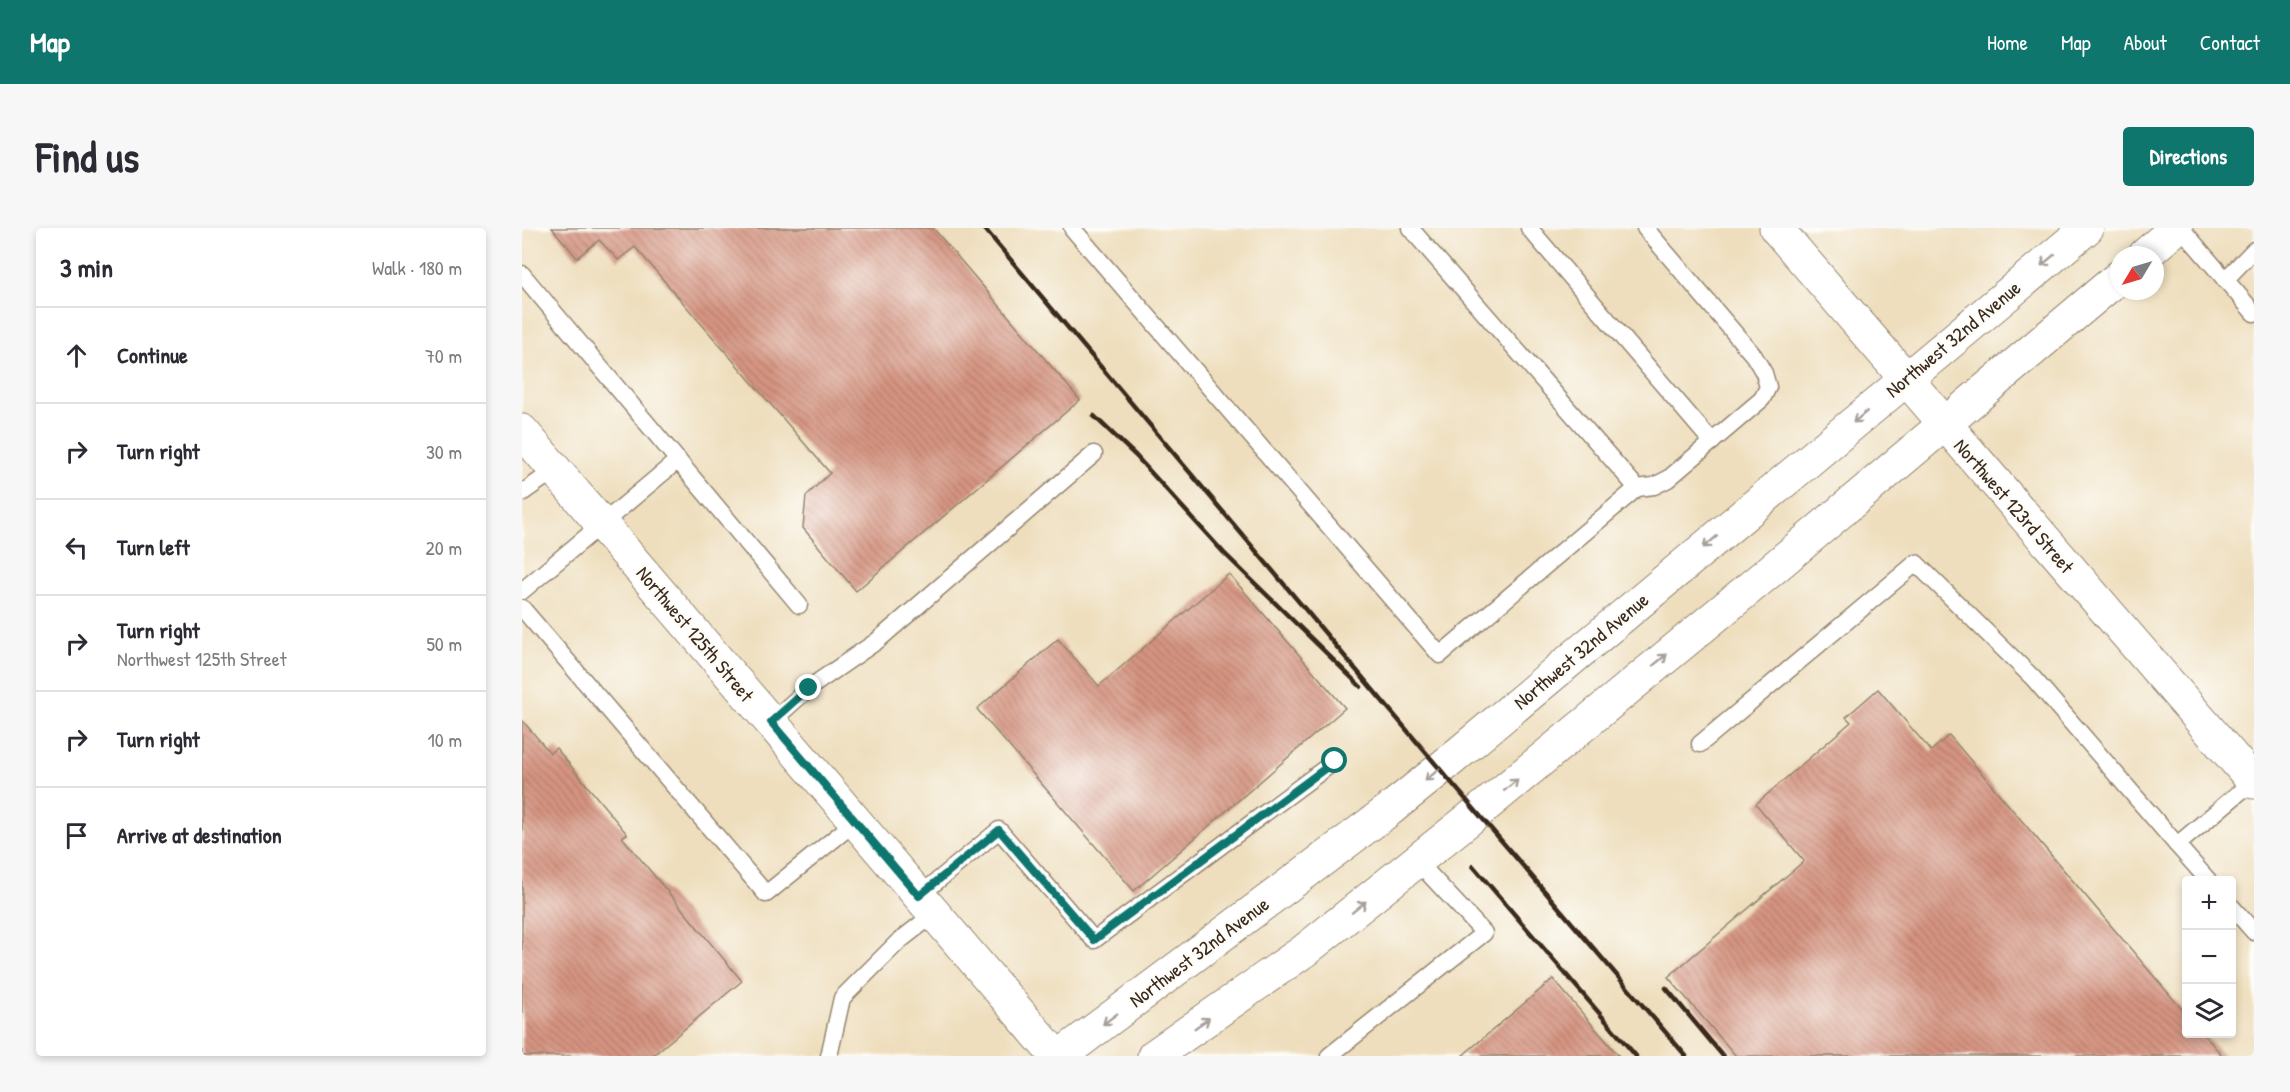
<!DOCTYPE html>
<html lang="en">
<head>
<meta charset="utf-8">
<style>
	body { margin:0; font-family:"Patrick Hand",sans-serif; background:#f7f7f7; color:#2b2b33 }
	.controls { position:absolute; right:18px; bottom:18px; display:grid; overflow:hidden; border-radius:6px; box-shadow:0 3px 9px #0003 }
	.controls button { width:54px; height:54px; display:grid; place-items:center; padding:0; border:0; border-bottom:2px solid #e1e1e2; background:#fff; color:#2b2b33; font:30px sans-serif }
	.compass { position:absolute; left:1588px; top:18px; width:54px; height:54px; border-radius:50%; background:#fff; box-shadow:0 3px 9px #0003; rotate:232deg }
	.stop { position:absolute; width:18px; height:18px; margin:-14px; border:4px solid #0f766e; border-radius:50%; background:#fff }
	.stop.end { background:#0f766e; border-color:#fff; box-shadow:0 2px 6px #0008 }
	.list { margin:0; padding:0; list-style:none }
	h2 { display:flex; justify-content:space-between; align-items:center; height:78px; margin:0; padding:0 24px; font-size:26px }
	h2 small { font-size:20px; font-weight:400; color:#7c7c81 }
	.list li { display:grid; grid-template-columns:39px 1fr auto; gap:18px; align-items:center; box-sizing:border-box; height:96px; padding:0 24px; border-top:2px solid #e1e1e2 }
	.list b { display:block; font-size:22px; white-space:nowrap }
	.list p { margin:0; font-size:20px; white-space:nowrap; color:#7c7c81 }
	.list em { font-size:20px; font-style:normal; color:#7c7c81 }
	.icon { flex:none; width:33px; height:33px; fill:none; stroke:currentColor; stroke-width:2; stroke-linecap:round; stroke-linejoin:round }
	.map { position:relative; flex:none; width:1732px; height:828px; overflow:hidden; border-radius:6px }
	header { display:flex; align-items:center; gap:36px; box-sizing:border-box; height:84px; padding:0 30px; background:#0f766e; color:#fff }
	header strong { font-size:28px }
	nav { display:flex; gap:33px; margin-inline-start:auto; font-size:21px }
	.intro { display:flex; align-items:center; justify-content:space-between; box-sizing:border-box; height:144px; padding:0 36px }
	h1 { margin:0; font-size:42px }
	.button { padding:15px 27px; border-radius:6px; background:#0f766e; color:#fff; font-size:21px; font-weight:700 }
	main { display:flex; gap:36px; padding:0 36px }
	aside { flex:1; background:#fff; border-radius:6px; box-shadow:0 3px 9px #0003 }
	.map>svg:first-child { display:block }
</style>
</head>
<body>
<header>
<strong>Map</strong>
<nav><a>Home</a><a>Map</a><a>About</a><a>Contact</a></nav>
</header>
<div class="intro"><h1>Find us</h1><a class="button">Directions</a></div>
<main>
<aside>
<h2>3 min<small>Walk · 180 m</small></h2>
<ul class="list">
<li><svg class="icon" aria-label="ahead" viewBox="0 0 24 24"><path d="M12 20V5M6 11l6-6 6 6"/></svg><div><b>Continue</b></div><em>70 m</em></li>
<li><svg class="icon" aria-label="right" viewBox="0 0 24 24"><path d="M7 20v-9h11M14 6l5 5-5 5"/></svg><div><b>Turn right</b></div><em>30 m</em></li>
<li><svg class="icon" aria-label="left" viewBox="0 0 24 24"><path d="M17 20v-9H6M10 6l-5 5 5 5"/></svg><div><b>Turn left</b></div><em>20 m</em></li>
<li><svg class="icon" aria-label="right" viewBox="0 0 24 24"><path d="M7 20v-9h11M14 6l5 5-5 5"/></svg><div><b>Turn right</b><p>Northwest 125th Street</p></div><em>50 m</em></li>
<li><svg class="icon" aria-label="right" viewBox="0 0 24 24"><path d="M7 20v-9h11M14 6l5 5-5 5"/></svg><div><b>Turn right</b></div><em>10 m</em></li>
<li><svg class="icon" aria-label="arrive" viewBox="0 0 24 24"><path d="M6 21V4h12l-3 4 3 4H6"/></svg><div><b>Arrive at destination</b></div></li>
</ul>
</aside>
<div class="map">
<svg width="1732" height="828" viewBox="0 0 1732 828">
	<defs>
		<pattern id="building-back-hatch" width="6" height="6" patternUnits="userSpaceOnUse" patternTransform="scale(1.5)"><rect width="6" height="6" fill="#d69481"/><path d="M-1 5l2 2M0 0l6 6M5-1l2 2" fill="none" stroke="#af7969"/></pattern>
	</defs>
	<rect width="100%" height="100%" fill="#fdfcf7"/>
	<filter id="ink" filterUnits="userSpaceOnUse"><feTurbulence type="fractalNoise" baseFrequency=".0167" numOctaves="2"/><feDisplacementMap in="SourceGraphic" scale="12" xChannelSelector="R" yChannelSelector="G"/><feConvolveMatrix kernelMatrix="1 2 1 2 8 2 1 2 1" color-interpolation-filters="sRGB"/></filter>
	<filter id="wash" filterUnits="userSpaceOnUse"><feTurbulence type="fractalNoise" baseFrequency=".008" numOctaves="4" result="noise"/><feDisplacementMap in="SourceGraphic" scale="24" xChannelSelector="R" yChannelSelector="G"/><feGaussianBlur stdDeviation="1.35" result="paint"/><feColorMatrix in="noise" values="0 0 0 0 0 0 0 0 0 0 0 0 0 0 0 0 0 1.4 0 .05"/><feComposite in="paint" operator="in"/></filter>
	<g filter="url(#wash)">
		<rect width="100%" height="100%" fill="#eedebd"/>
		<g id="blocks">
			<!-- building -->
			<g fill="url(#building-back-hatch)">
				<path d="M30,0H411L558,172L334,363L281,300L284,268L308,245L113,19L96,32L77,12L55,30Z"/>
				<path d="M707,346L823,480L612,663L455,481L536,411L577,458Z"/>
				<path d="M1356,461L1409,523L1427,507L1664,786V806H1681L1701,828H1214L1146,749L1282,633L1234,576L1329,494L1324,489Z"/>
				<path d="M0,492L28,525L34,520L105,606L100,609L220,753L130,828H0Z"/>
				<path d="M1031,751L1097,828H940Z"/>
			</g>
		</g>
	</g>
	<g filter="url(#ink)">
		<use href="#blocks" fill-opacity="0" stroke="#94846e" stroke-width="1.5"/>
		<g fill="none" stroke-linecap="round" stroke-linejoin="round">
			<defs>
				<g id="lane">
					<path d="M550,0L918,427L1115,260L888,0"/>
					<path d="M1007,0L1190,214"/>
					<path d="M1659,0L1732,85"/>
					<path d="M0,46L277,377"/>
					<path d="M1703,52L1732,22"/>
					<path d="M1115,260L1132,258L1146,251L1240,171L1246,159L1242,145L1232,128L1123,0"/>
					<path d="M0,265L33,242"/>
					<path d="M0,363L156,232"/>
					<path d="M0,380L244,666L333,594"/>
					<path d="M249,494L287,460L355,413L572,226"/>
					<path d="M1178,516L1394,335L1511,450L1655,617L1731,553"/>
					<path d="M1655,617L1686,652"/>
					<path d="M397,668L477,602L572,712L813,533"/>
					<path d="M1710,679L1732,704"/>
					<path d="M307,828L320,770L376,714L412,686"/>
					<path d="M807,828L962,705L895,633"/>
				</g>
				<g id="street">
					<path d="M1254,0L1732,554"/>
					<path d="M0,203L534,828"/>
				</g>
				<g id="secondary">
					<path d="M1623,27L1654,0"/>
					<path d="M538,828L867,582L918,541L1565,0"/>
					<path d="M632,828L782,723L956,584L1253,339L1597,49"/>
				</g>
			</defs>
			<!-- lane casing -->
			<use href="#lane" stroke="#94846e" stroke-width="19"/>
			<!-- street casing -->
			<use href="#street" stroke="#94846e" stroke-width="35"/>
			<!-- secondary casing -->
			<use href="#secondary" stroke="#94846e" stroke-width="35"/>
			<!-- lane -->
			<use href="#lane" stroke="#fff" stroke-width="16"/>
			<!-- street -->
			<use href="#street" stroke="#fff" stroke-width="33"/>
			<!-- secondary -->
			<use href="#secondary" stroke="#fff" stroke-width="33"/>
			<!-- rail -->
			<g stroke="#3b2a1e" stroke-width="4.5">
				<path d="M462,0L905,526L1164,828"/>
				<path d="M572,188L614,228L702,325L839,459"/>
				<path d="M951,638L1114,828"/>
				<path d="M1144,760L1201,828"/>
			</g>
		</g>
		<!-- one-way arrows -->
		<defs><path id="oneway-shaft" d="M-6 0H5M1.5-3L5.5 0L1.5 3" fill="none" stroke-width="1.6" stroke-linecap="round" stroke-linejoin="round" transform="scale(1.5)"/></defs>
		<g stroke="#a79f9a">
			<use href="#oneway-shaft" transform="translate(1526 32) rotate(140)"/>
			<use href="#oneway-shaft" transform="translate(1338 189) rotate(140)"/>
			<use href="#oneway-shaft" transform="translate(1188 314) rotate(140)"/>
			<use href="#oneway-shaft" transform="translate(1138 432) rotate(-39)"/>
			<use href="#oneway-shaft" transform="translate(910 547) rotate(141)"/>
			<use href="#oneway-shaft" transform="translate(989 557) rotate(-40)"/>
			<use href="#oneway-shaft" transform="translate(837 679) rotate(-39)"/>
			<use href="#oneway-shaft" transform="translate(588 791) rotate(143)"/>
			<use href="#oneway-shaft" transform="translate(680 795) rotate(-35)"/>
		</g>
	</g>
	<g fill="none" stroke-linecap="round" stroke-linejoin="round" filter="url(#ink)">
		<!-- route -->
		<path stroke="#0f766e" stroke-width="8" d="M287,460L249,494L397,668L477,602L572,712L813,533"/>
	</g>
	<g text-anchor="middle" stroke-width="5" stroke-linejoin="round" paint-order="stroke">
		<!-- street labels -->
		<g font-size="20" fill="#3b2a1e" stroke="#fdfcf7">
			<text transform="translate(1431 111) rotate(-40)" y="7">Northwest 32nd Avenue</text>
			<text transform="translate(1492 278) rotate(49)" y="7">Northwest 123rd Street</text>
			<text transform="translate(173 406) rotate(50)" y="7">Northwest 125th Street</text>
			<text transform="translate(1059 423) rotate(-40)" y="7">Northwest 32nd Avenue</text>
			<text transform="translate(677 724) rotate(-37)" y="7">Northwest 32nd Avenue</text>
		</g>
	</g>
</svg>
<div class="controls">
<button>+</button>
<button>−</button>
<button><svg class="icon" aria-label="layers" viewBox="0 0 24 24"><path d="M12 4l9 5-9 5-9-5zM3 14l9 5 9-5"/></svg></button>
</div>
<svg class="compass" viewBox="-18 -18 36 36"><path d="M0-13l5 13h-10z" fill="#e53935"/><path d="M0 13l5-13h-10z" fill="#7c7c81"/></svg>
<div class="stop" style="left:813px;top:533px"></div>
<div class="stop end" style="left:287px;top:460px"></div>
</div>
</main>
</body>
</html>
